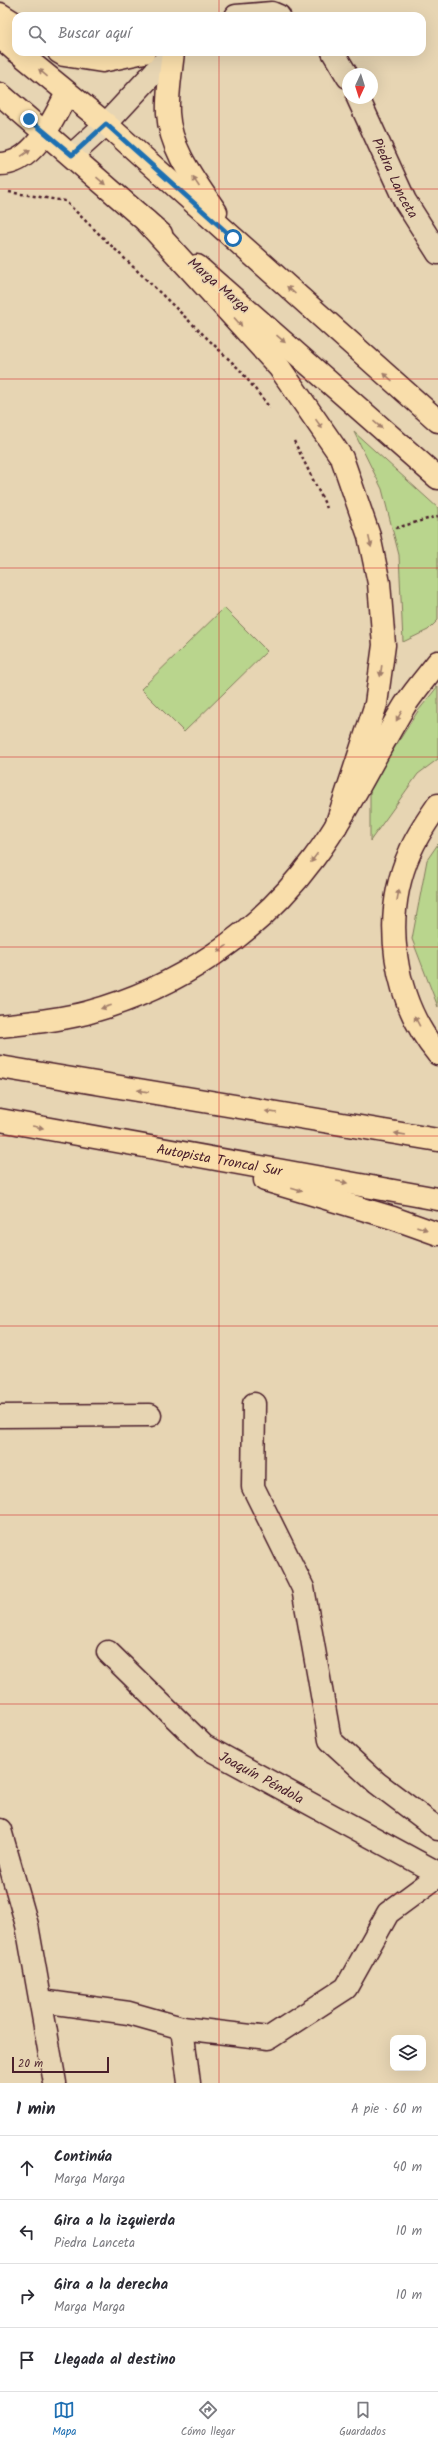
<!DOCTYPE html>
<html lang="es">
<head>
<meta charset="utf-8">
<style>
	body { margin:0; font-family:Kalam,sans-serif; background:#f2f2f3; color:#2b2b33 }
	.controls { position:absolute; right:12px; bottom:12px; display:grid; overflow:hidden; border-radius:8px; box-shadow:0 4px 16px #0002 }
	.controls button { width:36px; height:36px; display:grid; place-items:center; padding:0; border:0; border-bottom:1px solid #e1e1e2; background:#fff; color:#2b2b33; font:20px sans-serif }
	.compass { position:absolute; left:342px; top:68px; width:36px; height:36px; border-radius:50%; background:#fff; box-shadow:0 4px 16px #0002; rotate:184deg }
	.scale { position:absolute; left:12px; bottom:10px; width:97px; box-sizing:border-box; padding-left:4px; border:2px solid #4a1f2b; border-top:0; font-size:11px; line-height:14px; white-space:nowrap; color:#4a1f2b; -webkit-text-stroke:3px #e7d5b3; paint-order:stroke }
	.stop { position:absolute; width:12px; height:12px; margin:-9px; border:3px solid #1f6fb2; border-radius:50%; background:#fff }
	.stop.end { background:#1f6fb2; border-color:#fff; box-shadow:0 1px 4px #0008 }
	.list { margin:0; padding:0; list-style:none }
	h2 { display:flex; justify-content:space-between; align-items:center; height:52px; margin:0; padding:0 16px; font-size:17px }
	h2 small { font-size:13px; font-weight:400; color:#7c7c81 }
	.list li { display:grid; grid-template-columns:26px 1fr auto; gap:12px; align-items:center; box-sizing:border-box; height:64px; padding:0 16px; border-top:1px solid #e1e1e2 }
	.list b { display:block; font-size:15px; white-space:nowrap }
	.list p { margin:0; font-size:13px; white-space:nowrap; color:#7c7c81 }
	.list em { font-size:13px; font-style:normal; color:#7c7c81 }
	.icon { flex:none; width:22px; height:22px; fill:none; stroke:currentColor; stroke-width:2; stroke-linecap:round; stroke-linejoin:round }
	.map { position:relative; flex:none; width:438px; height:2083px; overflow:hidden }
	.search { position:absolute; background:#fff; box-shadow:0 4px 16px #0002; left:12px; right:12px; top:12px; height:44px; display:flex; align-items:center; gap:10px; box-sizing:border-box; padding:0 14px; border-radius:12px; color:#7c7c81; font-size:15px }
	.sheet { height:308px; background:#fff }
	nav { display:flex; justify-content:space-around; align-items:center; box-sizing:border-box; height:56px; border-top:1px solid #e1e1e2; background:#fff; font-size:11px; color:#7c7c81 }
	nav a { display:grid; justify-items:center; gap:2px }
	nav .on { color:#1f6fb2 }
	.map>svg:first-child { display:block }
</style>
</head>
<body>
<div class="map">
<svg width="438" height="2083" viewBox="0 0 438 2083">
	<rect width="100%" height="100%" fill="#e7d5b3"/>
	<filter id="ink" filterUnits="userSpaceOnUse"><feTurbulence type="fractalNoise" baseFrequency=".025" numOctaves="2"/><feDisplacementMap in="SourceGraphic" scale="8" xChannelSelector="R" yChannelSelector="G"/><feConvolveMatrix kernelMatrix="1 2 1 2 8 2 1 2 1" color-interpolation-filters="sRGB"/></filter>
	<g filter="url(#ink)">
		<!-- green -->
		<g fill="#b9d58d" stroke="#827a5c">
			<path d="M354,432L438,508V620L428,630L403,642L399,555L382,489Z"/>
			<path d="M224,608L267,651L184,732L141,689Z"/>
			<path d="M438,686V759L418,774L370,841V786L418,711Z"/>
			<path d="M438,844V1007L412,939L427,860Z"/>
		</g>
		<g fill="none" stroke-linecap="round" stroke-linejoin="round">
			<defs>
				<g id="minor">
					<path d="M254,1404L253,1487L303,1588L330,1740L377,1783L438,1829"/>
					<path d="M0,1416L150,1415"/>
					<path id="s1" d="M108,1652L204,1746L438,1873"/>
					<path d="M0,1830L27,1925L55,2083"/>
					<path d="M41,2001L129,2013L182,2028L269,2038L346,1988L388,1913L438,1876"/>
					<path d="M182,2028L189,2083"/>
				</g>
				<g id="tertiary">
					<path d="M236,16L272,13L279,16"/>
					<path d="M333,52L348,77"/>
					<path id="s2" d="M358,98L405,201L438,253"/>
					<path d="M72,155L106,124L173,52"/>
				</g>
				<g id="primary">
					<path d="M0,14L16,24"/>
					<path d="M0,37L16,51"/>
					<path d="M18,52L106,124L438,421"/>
					<path d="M59,52L64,55L102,61L144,52"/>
					<path d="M173,52C171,72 167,93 168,113C170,150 196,182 216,212"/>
					<path d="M0,94L161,234"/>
					<path d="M0,164C34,164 54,118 67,93"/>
					<path d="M197,266L438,478"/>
				</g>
				<g id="motorway">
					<path d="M146,221L279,367L342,458L369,536L379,583L384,645L376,704L336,826"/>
					<path d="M438,805C427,821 417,835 410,852C381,917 393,1000 438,1054"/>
					<path d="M0,1026C29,1023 58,1020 86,1013C178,988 258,934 314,858C349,811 374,756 405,705C415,690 427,676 438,662"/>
					<path d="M0,1067L438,1140"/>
					<path id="s3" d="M0,1120L438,1199"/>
					<path d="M265,1180L393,1218L438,1234"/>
				</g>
			</defs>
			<!-- minor casing -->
			<use href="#minor" stroke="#4a1f2b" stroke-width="25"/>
			<!-- tertiary casing -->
			<use href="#tertiary" stroke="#4a1f2b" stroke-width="25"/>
			<!-- primary casing -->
			<use href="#primary" stroke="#4a1f2b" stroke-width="25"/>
			<!-- motorway casing -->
			<use href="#motorway" stroke="#4a1f2b" stroke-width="25"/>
			<!-- path -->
			<g stroke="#4a1f2b" stroke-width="2.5" stroke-dasharray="3 3" stroke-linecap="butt">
				<path d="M9,192L65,201L240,370L270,408"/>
				<path d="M294,441L327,508"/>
				<path d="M396,528L438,516"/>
			</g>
			<!-- minor -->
			<use href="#minor" stroke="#e7d5b3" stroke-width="22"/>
			<!-- tertiary -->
			<use href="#tertiary" stroke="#e7d5b3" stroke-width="22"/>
			<!-- primary -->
			<use href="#primary" stroke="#f9deab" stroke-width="22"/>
			<!-- motorway -->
			<use href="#motorway" stroke="#f9deab" stroke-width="22"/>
		</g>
		<!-- one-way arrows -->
		<defs><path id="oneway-solid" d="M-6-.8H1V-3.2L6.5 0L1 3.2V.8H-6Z"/></defs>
		<g fill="#a27e6b">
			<use href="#oneway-solid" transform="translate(43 73) rotate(-140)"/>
			<use href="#oneway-solid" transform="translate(26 153) rotate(-35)"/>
			<use href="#oneway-solid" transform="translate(101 181) rotate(41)"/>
			<use href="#oneway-solid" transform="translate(196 182) rotate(-124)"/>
			<use href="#oneway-solid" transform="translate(291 290) rotate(-138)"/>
			<use href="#oneway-solid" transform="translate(238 322) rotate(48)"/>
			<use href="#oneway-solid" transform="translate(281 339) rotate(41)"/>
			<use href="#oneway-solid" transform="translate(388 377) rotate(-138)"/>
			<use href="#oneway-solid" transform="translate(319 424) rotate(55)"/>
			<use href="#oneway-solid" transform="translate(378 425) rotate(41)"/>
			<use href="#oneway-solid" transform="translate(370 542) rotate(77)"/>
			<use href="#oneway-solid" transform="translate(381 671) rotate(98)"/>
			<use href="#oneway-solid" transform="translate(399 716) rotate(120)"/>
			<use href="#oneway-solid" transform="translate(314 858) rotate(126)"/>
			<use href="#oneway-solid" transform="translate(398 895) rotate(-80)"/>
			<use href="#oneway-solid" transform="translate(222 949) rotate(145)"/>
			<use href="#oneway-solid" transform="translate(106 1007) rotate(162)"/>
			<use href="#oneway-solid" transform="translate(417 1021) rotate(-118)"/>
			<use href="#oneway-solid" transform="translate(143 1091) rotate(-171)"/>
			<use href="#oneway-solid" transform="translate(271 1112) rotate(-171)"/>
			<use href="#oneway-solid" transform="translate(38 1127) rotate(10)"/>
			<use href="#oneway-solid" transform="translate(400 1134) rotate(-171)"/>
			<use href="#oneway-solid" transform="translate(342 1182) rotate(10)"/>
			<use href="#oneway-solid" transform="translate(297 1190) rotate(16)"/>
			<use href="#oneway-solid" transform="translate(422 1228) rotate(20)"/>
		</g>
	</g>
	<g fill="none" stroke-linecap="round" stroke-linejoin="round" filter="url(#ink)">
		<!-- route -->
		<path stroke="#1f6fb2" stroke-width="5" d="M29,119L72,155L106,124L233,238"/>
	</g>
	<!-- grid -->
	<path fill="none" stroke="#d62828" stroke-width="1" stroke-opacity="0.55" d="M219,0V16M219,52V2083M0,189H438M0,379H438M0,568H438M0,757H438M0,947H438M0,1136H438M0,1326H438M0,1515H438M0,1704H438M0,1894H438"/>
	<g text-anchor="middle" stroke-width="3" stroke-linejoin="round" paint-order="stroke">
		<!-- street labels -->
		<g font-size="14" fill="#4a1f2b" stroke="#e7d5b3">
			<text dy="5" stroke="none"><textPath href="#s2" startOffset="88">Piedra Lanceta</textPath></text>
			<text transform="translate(219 285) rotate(41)" y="5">Marga Marga</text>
			<text dy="5" stroke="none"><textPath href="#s3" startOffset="223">Autopista Troncal Sur</textPath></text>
			<text dy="5" stroke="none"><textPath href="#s1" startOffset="200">Joaquín Péndola</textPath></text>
		</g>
	</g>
</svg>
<div class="controls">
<button><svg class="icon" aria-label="layers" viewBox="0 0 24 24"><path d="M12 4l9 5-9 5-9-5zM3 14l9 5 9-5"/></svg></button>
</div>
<svg class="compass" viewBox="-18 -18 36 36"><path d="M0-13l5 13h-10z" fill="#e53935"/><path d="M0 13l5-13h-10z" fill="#7c7c81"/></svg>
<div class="scale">20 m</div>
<div class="stop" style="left:233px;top:238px"></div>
<div class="stop end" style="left:29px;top:119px"></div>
<div class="search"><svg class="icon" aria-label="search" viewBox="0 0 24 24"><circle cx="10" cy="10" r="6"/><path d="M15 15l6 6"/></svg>Buscar aquí</div>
</div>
<section class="sheet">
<h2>1 min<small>A pie · 60 m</small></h2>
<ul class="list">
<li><svg class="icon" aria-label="ahead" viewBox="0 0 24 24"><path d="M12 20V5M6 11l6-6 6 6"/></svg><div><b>Continúa</b><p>Marga Marga</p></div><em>40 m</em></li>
<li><svg class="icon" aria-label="left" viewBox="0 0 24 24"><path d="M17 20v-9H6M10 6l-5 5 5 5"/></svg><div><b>Gira a la izquierda</b><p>Piedra Lanceta</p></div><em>10 m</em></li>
<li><svg class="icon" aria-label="right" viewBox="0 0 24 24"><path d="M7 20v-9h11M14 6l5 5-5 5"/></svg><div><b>Gira a la derecha</b><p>Marga Marga</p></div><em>10 m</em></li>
<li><svg class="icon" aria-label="arrive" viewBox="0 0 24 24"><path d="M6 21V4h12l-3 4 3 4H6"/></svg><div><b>Llegada al destino</b></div></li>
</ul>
</section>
<nav>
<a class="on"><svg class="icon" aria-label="map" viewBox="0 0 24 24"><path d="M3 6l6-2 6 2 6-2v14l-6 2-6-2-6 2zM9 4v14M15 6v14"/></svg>Mapa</a>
<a><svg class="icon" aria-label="directions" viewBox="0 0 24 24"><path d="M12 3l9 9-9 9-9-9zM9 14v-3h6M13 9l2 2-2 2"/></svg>Cómo llegar</a>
<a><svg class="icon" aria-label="saved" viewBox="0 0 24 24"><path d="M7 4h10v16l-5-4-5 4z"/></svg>Guardados</a>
</nav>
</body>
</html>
